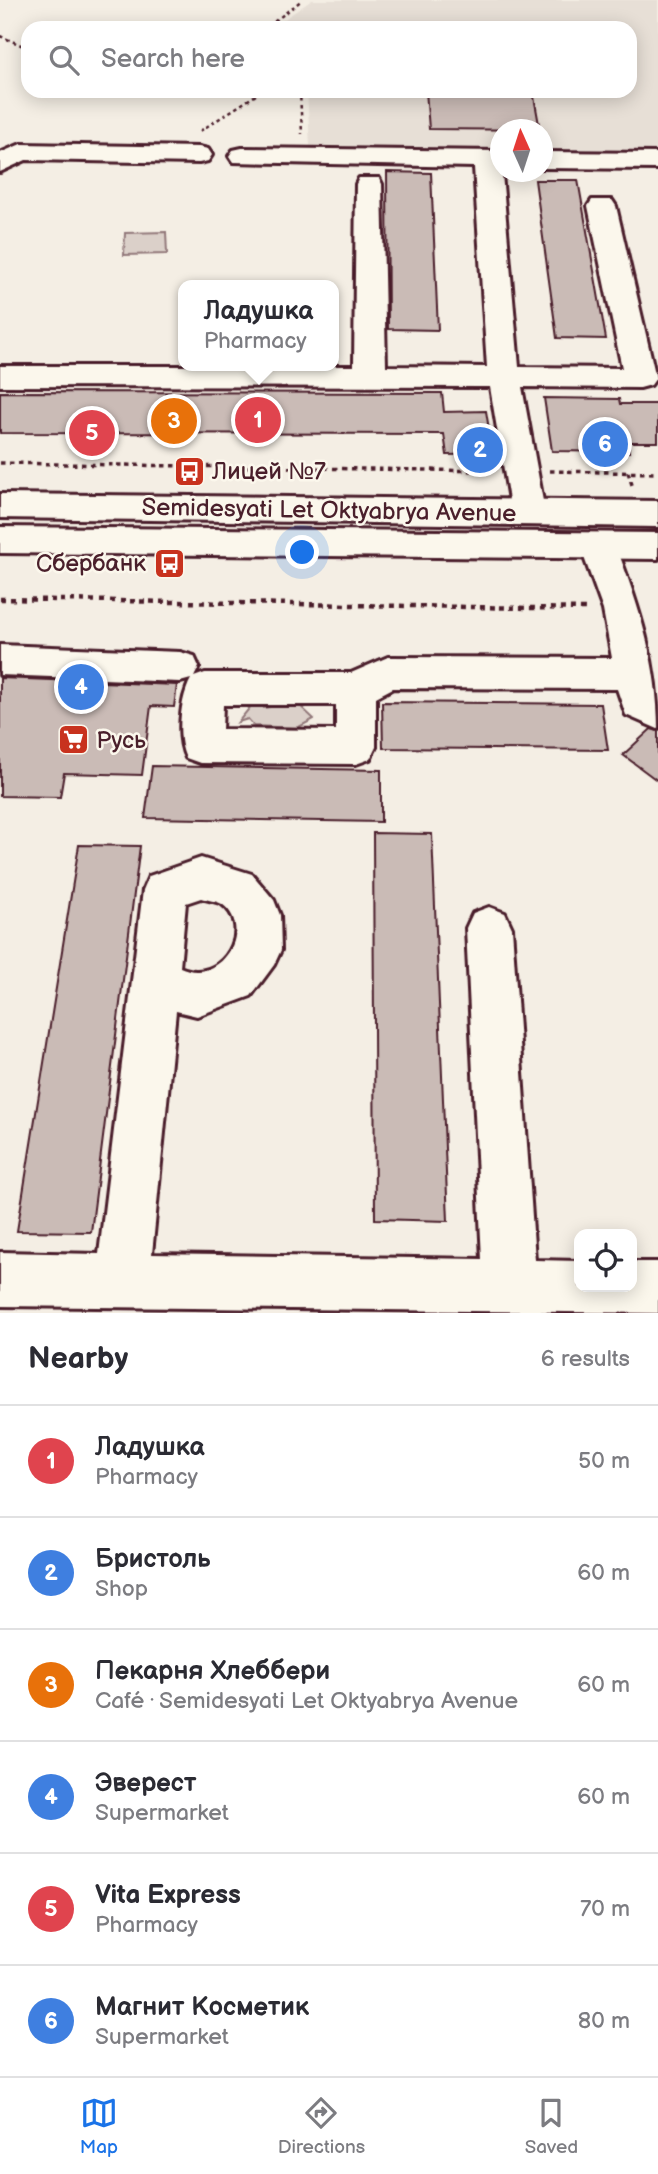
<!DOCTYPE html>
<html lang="en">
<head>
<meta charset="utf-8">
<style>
	body { margin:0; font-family:"Balsamiq Sans",sans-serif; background:#f2f2f3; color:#2b2b33 }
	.controls { position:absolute; right:21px; bottom:21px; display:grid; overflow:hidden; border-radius:14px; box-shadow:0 4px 18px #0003 }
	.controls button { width:63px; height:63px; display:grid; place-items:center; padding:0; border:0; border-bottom:2px solid #e1e1e2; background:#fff; color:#2b2b33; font:35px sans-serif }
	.compass { position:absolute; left:490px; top:119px; width:63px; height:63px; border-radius:50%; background:#fff; box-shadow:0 4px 18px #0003; rotate:357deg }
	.you { position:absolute; left:303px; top:553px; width:24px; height:24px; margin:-18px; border:5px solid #fff; border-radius:50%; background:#1a73e8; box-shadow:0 0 0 10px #1a73e833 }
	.badge { display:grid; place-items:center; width:46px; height:46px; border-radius:50%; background:#1a73e8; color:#fff; font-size:23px; font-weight:700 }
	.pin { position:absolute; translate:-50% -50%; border:4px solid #fff; box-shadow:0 2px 7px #0006 }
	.popup { position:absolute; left:178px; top:280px; width:161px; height:91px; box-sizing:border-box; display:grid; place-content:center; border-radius:14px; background:#fff; filter:drop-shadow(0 2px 5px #0005); font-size:23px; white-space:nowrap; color:#7c7c81 }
	.popup b { font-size:26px; color:#2b2b33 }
	.popup::after { content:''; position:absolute; left:50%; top:100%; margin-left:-14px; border:14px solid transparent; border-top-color:#fff }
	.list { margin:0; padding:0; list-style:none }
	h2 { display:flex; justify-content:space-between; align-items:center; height:91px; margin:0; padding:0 28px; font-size:30px }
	h2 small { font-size:23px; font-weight:400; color:#7c7c81 }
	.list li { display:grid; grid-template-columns:46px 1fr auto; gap:21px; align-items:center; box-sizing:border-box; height:112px; padding:0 28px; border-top:2px solid #e1e1e2 }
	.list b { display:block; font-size:26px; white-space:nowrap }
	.list p { margin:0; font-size:23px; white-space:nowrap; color:#7c7c81 }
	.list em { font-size:23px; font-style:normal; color:#7c7c81 }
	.icon { flex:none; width:38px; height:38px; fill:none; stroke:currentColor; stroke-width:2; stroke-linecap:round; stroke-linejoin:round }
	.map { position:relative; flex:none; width:658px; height:1313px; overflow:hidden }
	.search { position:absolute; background:#fff; box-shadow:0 4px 18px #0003; left:21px; right:21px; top:21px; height:77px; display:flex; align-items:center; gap:18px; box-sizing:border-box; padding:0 24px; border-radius:21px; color:#7c7c81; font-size:26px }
	.sheet { height:763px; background:#fff }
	nav { display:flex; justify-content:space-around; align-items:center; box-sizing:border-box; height:98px; border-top:2px solid #e1e1e2; background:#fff; font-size:19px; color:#7c7c81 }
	nav a { display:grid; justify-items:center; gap:4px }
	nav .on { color:#1a73e8 }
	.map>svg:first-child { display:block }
</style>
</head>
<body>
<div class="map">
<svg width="658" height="1313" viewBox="0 0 658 1313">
	<rect width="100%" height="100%" fill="#f4eee4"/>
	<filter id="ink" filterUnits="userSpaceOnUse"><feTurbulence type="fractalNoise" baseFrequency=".0143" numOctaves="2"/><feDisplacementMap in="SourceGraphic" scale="14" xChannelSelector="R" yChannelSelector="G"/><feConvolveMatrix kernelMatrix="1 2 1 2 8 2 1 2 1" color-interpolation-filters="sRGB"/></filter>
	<g filter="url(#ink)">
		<!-- built -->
		<path fill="#e7dfd6" d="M312,0H658V151L543,150L542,130H500V149L310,146L307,91H630V28H283L280,22Z"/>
		<!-- green -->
		<g fill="#dbd0c9" stroke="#92787a" stroke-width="2">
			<path d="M166,232L167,254L124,255L125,233Z"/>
			<path d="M256,700L264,708L297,703L314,719L297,728L254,726L248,719L238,722Z"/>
		</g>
		<!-- building -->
		<g fill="#cabbb6" stroke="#4a1f2b" stroke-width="2">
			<path d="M426,91H533L540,130L429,129Z"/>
			<path d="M387,172L431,173L438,330L388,329Z"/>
			<path d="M535,180H578L606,339L557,338Z"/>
			<path d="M0,392L442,393L444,412L486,411L493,454L447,455L444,434L0,433Z"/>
			<path d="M544,398L619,399L620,404H658V442H628L629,452L552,451Z"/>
			<path d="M0,678L177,685L174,707L151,706L142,775L64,773L60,797L0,796Z"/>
			<path d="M382,702L601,704L608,750L383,748Z"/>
			<path d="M651,729L658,731V781L623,755Z"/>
			<path d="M152,766L381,770V822L145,818Z"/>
			<path d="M373,833L432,834L448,1221L375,1219Z"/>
			<path d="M79,845L140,846L91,1232L17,1231Z"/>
		</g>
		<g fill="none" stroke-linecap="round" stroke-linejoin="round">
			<defs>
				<g id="minor">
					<path d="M21,144L199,147L208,149L212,155L208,161L199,163L26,160L0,172V153Z"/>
					<path d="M242,148L500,151L519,367L622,368L588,206L592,200H612L616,206L656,378L651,385L640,388L522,387L545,512L540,521L528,525L516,521L511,512L490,387L0,386V366H354L356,184L359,178H379L382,184L386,366L487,367L474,167L233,162L229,156L233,150Z"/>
					<path d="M542,152L658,153V169L542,168Z"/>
					<path d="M598,533L611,537L616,546C639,606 658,665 658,729L626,715L617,689L393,688L376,697V747L370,759L356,764L200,763L186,758C176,738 180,699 191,679L180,682L0,675V645L180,652L194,656L199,667L194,677L205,673H351L388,657L612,658L603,610L580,546L585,537ZM223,705H336V730L222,729Z"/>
					<path d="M201,858L252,874L274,900L280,915L281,950L274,965L251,996L197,1016L176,1011L152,1254L482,1259L466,928L473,913L489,907L505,913L512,928L535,1260L579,1261V1287H632V1262H658V1313L0,1306V1252L99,1254L143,890L149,876ZM201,898C207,900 217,901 222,904C251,925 229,972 196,971C191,971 185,969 180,967L186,903Z"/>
				</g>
				<g id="major">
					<path d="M0,494L658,501V527L0,518Z"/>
					<path d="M0,527L658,533V559L0,553Z"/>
				</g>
			</defs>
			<!-- minor casing -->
			<use href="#minor" stroke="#4a1f2b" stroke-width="6"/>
			<!-- major casing -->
			<use href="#major" stroke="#4a1f2b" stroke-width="6"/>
			<!-- path-far2 -->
			<g stroke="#4a1f2b" stroke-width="2.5" stroke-dasharray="3.5 3.5" stroke-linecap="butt">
				<path d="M277,28L275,21L302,0"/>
				<path d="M0,36L28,48"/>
				<path d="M300,91L302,134"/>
				<path d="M200,131L262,91"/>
			</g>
			<!-- path-far1 -->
			<g stroke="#4a1f2b" stroke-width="3.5" stroke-dasharray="4.5 4.5" stroke-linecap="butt">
				<path d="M0,463L489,471"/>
				<path d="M550,471L658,473"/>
				<path d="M628,472L633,488"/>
			</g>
			<!-- path -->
			<path stroke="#4a1f2b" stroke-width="4.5" stroke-dasharray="5 5" stroke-linecap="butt" d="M0,599L587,609"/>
			<!-- minor -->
			<use href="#minor" fill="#fbf7ec" fill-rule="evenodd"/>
			<!-- major -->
			<use href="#major" fill="#fbf7ec" fill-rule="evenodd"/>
		</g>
	</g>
	<!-- icons -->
	<defs>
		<symbol id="bus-square" viewBox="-11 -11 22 22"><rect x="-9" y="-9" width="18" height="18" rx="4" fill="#c8321e" stroke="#fbf7ec"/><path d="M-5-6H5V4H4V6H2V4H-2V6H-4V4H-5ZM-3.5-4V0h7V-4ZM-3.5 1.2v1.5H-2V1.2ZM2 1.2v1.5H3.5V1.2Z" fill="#fff"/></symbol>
		<symbol id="supermarket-square" viewBox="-11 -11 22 22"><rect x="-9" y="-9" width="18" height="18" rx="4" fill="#c8321e" stroke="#fbf7ec"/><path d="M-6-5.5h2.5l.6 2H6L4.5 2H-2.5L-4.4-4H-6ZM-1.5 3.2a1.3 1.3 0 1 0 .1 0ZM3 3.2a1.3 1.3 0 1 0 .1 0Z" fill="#fff"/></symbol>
	</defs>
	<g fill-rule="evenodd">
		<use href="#bus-square" x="172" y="454" width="35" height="35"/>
		<use href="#bus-square" x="152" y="546" width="35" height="35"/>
		<use href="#supermarket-square" x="56" y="722" width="35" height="35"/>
	</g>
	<g text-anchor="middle" stroke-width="5" stroke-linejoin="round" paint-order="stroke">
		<!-- poi labels -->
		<g font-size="24" fill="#4a1f2b" stroke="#fbf7ec" text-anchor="start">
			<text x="212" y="479">Лицей №7</text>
			<text x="146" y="571" text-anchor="end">Сбербанк</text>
			<text x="96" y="748">Русь</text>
		</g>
		<!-- street labels -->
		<g font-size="24" fill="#4a1f2b" stroke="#fbf7ec">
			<text transform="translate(329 510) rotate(1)" y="8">Semidesyati Let Oktyabrya Avenue</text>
		</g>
	</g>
</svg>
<div class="controls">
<button><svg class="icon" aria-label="locate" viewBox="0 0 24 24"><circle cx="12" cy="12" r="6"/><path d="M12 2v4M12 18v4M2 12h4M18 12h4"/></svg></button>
</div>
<svg class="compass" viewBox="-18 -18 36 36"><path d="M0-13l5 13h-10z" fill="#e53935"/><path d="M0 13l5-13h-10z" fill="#7c7c81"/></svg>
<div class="you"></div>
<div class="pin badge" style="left:258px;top:420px;background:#e0444e">1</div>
<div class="popup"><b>Ладушка</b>Pharmacy</div>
<div class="pin badge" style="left:480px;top:450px;background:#3f7fe0">2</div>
<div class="pin badge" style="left:174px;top:421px;background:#e8710a">3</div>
<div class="pin badge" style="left:81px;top:687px;background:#3f7fe0">4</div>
<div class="pin badge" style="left:92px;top:433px;background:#e0444e">5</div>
<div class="pin badge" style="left:605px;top:444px;background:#3f7fe0">6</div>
<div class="search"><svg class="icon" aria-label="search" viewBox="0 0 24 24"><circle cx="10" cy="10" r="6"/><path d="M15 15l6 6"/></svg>Search here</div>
</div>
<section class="sheet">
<h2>Nearby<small>6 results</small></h2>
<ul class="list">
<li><span class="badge" style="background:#e0444e">1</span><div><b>Ладушка</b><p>Pharmacy</p></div><em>50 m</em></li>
<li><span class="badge" style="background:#3f7fe0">2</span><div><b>Бристоль</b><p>Shop</p></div><em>60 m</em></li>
<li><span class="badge" style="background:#e8710a">3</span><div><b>Пекарня Хлеббери</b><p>Café · Semidesyati Let Oktyabrya Avenue</p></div><em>60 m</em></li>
<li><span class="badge" style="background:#3f7fe0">4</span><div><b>Эверест</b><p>Supermarket</p></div><em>60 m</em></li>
<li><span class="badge" style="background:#e0444e">5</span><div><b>Vita Express</b><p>Pharmacy</p></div><em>70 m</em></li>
<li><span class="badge" style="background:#3f7fe0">6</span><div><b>Магнит Косметик</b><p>Supermarket</p></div><em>80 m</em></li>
</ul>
</section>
<nav>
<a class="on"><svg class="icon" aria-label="map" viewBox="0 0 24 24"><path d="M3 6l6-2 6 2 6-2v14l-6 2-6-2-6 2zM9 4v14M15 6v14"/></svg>Map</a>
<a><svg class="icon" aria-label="directions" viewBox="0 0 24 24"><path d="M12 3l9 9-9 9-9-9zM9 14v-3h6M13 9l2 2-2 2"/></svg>Directions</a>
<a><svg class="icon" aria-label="saved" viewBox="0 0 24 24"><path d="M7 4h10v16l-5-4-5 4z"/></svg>Saved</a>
</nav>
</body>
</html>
